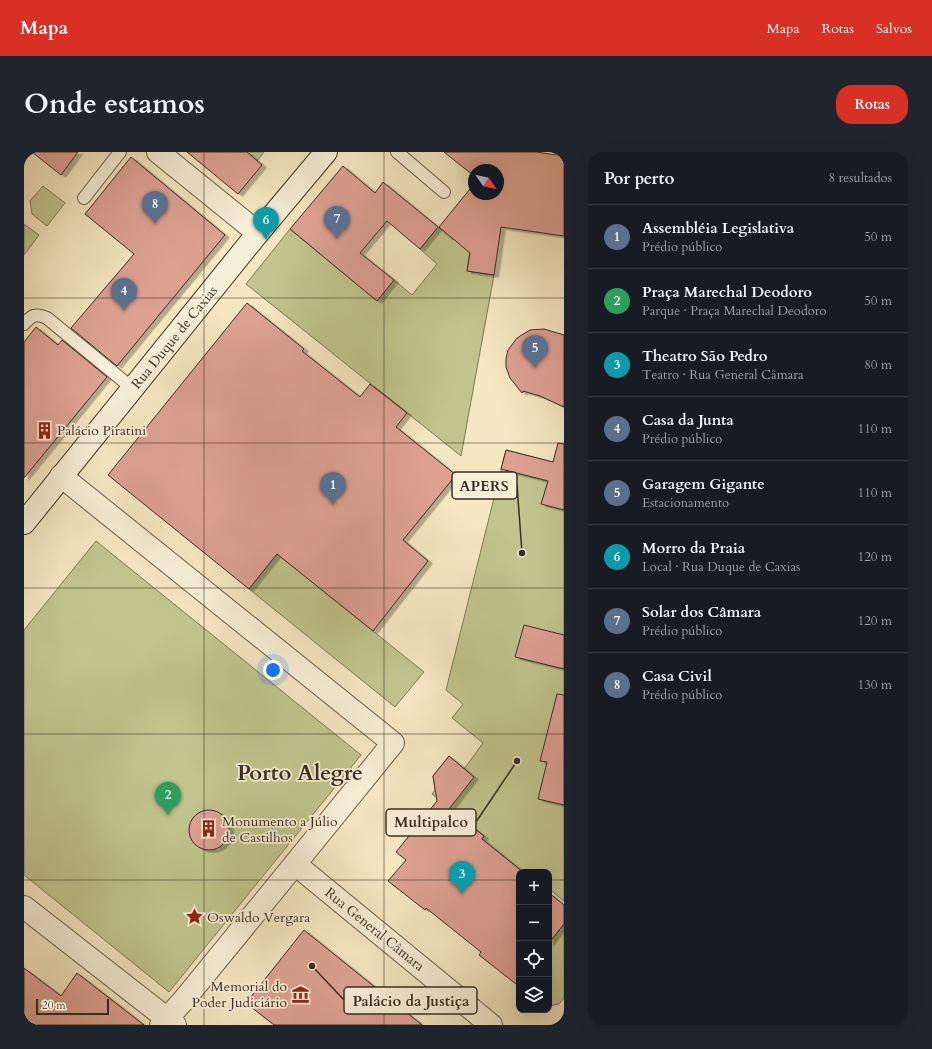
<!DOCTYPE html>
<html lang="pt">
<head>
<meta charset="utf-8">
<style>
	body { margin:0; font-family:Cardo,serif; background:#20242c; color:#f1f3f6 }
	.controls { position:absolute; right:12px; bottom:12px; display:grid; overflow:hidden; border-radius:8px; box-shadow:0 4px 16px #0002 }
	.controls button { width:36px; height:36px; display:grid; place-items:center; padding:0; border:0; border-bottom:1px solid #363941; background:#171b24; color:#f1f3f6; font:20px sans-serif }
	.compass { position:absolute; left:444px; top:12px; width:36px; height:36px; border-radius:50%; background:#171b24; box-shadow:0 4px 16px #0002; rotate:124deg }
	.scale { position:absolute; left:12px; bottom:10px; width:73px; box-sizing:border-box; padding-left:4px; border:2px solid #392e23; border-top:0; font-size:11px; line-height:14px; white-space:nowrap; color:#392e23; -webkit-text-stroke:3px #f8efd7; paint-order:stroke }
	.you { position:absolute; left:249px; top:518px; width:14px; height:14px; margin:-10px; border:3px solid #fff; border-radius:50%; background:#1a73e8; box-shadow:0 0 0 6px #1a73e833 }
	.badge { display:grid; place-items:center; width:26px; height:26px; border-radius:50%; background:#d93025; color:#fff; font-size:13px; font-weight:700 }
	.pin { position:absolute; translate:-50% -33px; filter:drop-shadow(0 1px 2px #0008) }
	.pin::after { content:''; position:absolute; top:21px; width:14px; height:12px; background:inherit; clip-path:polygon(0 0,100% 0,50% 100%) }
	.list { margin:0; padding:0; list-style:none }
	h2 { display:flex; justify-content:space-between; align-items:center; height:52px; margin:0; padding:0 16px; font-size:17px }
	h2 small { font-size:13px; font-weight:400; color:#9ea1a6 }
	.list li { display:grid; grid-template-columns:26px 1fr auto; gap:12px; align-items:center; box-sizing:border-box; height:64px; padding:0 16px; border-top:1px solid #363941 }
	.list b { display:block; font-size:15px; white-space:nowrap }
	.list p { margin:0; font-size:13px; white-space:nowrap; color:#9ea1a6 }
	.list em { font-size:13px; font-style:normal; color:#9ea1a6 }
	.icon { flex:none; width:22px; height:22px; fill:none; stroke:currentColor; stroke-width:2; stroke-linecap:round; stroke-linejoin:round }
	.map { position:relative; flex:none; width:540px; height:873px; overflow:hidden; border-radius:16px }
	header { display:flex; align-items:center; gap:24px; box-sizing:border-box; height:56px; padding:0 20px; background:#d93025; color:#fff }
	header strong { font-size:19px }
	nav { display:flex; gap:22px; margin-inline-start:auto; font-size:14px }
	.intro { display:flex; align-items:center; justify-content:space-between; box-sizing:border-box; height:96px; padding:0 24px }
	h1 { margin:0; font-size:28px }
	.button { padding:10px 18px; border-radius:16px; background:#d93025; color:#fff; font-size:14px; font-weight:700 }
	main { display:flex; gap:24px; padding:0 24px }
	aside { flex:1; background:#171b24; border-radius:16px; box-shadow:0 4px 16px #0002 }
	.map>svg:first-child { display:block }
</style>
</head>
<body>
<header>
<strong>Mapa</strong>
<nav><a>Mapa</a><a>Rotas</a><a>Salvos</a></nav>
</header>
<div class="intro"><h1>Onde estamos</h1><a class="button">Rotas</a></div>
<main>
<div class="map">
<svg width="540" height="873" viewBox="0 0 540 873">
	<defs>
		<filter id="shadow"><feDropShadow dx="4.5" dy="2.5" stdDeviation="0" flood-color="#0004"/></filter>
	</defs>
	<rect width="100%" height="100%" fill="#f5e7c2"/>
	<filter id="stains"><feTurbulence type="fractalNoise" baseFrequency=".005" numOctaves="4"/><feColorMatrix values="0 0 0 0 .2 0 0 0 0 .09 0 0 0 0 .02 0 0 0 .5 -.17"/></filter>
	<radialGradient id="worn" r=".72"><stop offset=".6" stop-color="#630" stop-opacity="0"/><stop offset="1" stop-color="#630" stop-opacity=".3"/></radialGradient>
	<!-- green -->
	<g fill="#c1c48f" stroke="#7d7959">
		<path d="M223,0H240L233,9Z"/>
		<path d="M19,34L41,51L23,74L8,62L6,49Z"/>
		<path d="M443,69L450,71L443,119L470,123L437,304L222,132L266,77L353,149L370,128L388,143L413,112L396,97L414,75L429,88Z"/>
		<path d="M0,72L15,83L0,103Z"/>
		<path d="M482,298L540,313V749L525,737V720H499L458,687L460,684L408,642L411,638L409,624L425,604L440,617L459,591L428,566L439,552L422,538Z"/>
		<path d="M72,389L337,603L145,840L0,723V478Z"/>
		<path d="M253,402L400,520L371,555L225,437Z"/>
		<path d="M540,772V846L535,852L525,854V791Z"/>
	</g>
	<!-- building -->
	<g fill="#dda192" stroke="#392e23" filter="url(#shadow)">
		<path d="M8,0H54L37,23Z"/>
		<path d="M163,0H223L238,13L214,42Z"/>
		<path d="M420,0H512L540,4V84L477,75L470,123L443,119L446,101L415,75L450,32V42H474V18H450V24Z"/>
		<path d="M107,5L201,83L93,214L47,176L110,102L61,62Z"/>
		<path d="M319,14L351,41L359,30L414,75L396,97L363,69L336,101L370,128L353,149L266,77Z"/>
		<path d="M223,151L280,197L278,199L336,245L346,232L383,261L372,275L432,323L379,388L404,409L349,479L253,402L225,437L84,323Z"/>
		<path d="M12,175L34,193L38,188L83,225L0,326V190Z"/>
		<path d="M520,177L540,183V255L516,244L499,239L498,241L486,226L482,215V206L484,198L493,186L506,178Z"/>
		<path d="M534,291L540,292V358L517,352L524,329L477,317L482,298L529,310Z"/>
		<path d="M500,473L540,483V517L491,505Z"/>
		<path d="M533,542L540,543V653L514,647L523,610L516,609Z"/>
		<path d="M425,604L450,625L425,657L460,684L458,687L499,720H495V828L492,832L455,803L457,800L402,756L401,758L364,729L382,708L372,700L413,649L409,624Z"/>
		<circle cx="185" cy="678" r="20"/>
		<path d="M525,741L540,753V772L525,791Z"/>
		<path d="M280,778L398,873H250L222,851Z"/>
		<path d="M0,816L37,844L53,821L120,873H0Z"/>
	</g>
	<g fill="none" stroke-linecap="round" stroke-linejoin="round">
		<defs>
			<g id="lane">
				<path d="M373,0L420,40"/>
				<path d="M60,46L96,0"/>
				<path d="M0,172C8,163 11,161 23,166L108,236"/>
			</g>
			<g id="street">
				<path d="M134,0L234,81"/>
				<path d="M37,324L369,591L271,712L159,849L137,873"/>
				<path d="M271,712L467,873"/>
				<path d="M0,755L151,873"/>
			</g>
			<path id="secondary" d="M0,371L234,81L302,0"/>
		</defs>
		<!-- lane casing -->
		<use href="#lane" stroke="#685c4b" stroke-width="14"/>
		<!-- street casing -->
		<use href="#street" stroke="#685c4b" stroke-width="24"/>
		<!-- secondary casing -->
		<use href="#secondary" stroke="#392e23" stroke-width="24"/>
		<!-- lane -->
		<use href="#lane" stroke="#f8efd7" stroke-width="12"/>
		<!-- street -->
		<use href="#street" stroke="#f8efd7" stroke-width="22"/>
		<!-- secondary -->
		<use href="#secondary" stroke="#f8efd7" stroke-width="22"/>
	</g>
	<!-- grid -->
	<path fill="none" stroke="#392e23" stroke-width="1" stroke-opacity="0.55" d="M180,0V873M360,0V873M0,146H540M0,291H540M0,436H540M0,582H540M0,728H495M525,728H540"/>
	<!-- icons -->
	<defs>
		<symbol id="building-bare" viewBox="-9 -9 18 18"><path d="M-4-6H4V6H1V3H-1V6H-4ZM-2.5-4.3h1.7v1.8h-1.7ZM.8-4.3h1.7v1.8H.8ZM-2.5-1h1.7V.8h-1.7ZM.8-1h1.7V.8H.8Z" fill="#8f2418" stroke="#f8efd7" stroke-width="2.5" paint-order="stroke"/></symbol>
		<symbol id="sight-bare" viewBox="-9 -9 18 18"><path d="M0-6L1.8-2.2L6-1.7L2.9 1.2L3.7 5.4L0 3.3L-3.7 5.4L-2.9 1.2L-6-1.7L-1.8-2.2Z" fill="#8f2418" stroke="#f8efd7" stroke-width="2.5" paint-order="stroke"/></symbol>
		<symbol id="museum-bare" viewBox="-9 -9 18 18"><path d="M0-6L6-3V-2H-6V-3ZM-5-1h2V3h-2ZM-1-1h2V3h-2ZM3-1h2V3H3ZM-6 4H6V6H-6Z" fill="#8f2418" stroke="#f8efd7" stroke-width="2.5" paint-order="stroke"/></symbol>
	</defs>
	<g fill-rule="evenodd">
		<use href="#building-bare" x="8" y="266" width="25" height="25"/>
		<use href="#building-bare" x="172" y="664" width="25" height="25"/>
		<use href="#sight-bare" x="158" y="752" width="25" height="25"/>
		<use href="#museum-bare" x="264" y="830" width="25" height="25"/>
	</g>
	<g text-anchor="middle" stroke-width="3.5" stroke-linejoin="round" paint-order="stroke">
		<!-- street labels -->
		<g font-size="14" fill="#392e23" stroke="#f8efd7">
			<text transform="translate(150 185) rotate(-51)" y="5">Rua Duque de Caxias</text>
			<text transform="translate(351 777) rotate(39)" y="5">Rua General Câmara</text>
		</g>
		<!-- poi labels -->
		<g font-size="14" fill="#392e23" stroke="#f8efd7" text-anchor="start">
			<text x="33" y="283">Palácio Piratini</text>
			<text x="198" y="674">Monumento a Júlio<tspan x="198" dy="16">de Castilhos</tspan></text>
			<text x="183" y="770">Oswaldo Vergara</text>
			<text x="263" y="839" text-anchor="end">Memorial do<tspan x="263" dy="16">Poder Judiciário</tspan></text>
		</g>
		<!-- town labels -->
		<g font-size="22" font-weight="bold" fill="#392e23" stroke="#f8efd7">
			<text x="276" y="628">Porto Alegre</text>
		</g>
	</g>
	<!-- callouts -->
	<path fill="none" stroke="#392e23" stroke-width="1.5" d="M498 401L493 333M493 609L452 670M288 814L320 848"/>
	<g fill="#392e23" stroke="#f8efd7" stroke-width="1.5">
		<circle cx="498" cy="401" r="4"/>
		<circle cx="493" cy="609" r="4"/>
		<circle cx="288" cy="814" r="4"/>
	</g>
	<g fill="#f8efd7" stroke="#392e23" stroke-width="1.5">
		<rect x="428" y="320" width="65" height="27" rx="4"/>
		<rect x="362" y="657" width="90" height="27" rx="4"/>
		<rect x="320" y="835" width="133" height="27" rx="4"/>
	</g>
	<g font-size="15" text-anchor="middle" font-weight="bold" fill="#392e23">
		<text x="460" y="339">APERS</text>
		<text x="407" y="675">Multipalco</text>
		<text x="387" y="854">Palácio da Justiça</text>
	</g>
	<rect width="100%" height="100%" filter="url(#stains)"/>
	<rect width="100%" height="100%" fill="url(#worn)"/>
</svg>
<div class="controls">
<button>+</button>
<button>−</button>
<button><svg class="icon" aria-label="locate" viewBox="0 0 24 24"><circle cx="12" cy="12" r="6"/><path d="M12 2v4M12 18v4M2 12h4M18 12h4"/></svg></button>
<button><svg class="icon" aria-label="layers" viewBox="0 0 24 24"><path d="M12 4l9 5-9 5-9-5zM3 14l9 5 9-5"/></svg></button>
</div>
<svg class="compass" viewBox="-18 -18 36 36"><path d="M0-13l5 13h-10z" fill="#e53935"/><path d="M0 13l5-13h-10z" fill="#9ea1a6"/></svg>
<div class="scale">20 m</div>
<div class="you"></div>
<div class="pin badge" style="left:309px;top:353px;background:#5c6f8a">1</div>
<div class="pin badge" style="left:144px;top:663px;background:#2e9e5b">2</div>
<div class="pin badge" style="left:438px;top:742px;background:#0f9aa8">3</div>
<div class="pin badge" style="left:100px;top:159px;background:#5c6f8a">4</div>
<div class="pin badge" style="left:511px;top:216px;background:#5c6f8a">5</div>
<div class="pin badge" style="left:242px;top:88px;background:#0f9aa8">6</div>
<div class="pin badge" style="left:313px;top:87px;background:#5c6f8a">7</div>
<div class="pin badge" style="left:131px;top:72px;background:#5c6f8a">8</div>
</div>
<aside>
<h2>Por perto<small>8 resultados</small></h2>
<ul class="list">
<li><span class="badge" style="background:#5c6f8a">1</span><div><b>Assembléia Legislativa</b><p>Prédio público</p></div><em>50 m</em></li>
<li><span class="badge" style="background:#2e9e5b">2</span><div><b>Praça Marechal Deodoro</b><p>Parque · Praça Marechal Deodoro</p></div><em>50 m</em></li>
<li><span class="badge" style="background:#0f9aa8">3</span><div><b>Theatro São Pedro</b><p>Teatro · Rua General Câmara</p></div><em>80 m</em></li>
<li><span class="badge" style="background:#5c6f8a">4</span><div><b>Casa da Junta</b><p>Prédio público</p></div><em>110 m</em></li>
<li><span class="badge" style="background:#5c6f8a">5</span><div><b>Garagem Gigante</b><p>Estacionamento</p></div><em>110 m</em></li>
<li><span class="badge" style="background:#0f9aa8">6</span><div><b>Morro da Praia</b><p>Local · Rua Duque de Caxias</p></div><em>120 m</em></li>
<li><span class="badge" style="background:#5c6f8a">7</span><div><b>Solar dos Câmara</b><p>Prédio público</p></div><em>120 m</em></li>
<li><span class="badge" style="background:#5c6f8a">8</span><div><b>Casa Civil</b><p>Prédio público</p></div><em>130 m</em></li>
</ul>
</aside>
</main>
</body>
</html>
